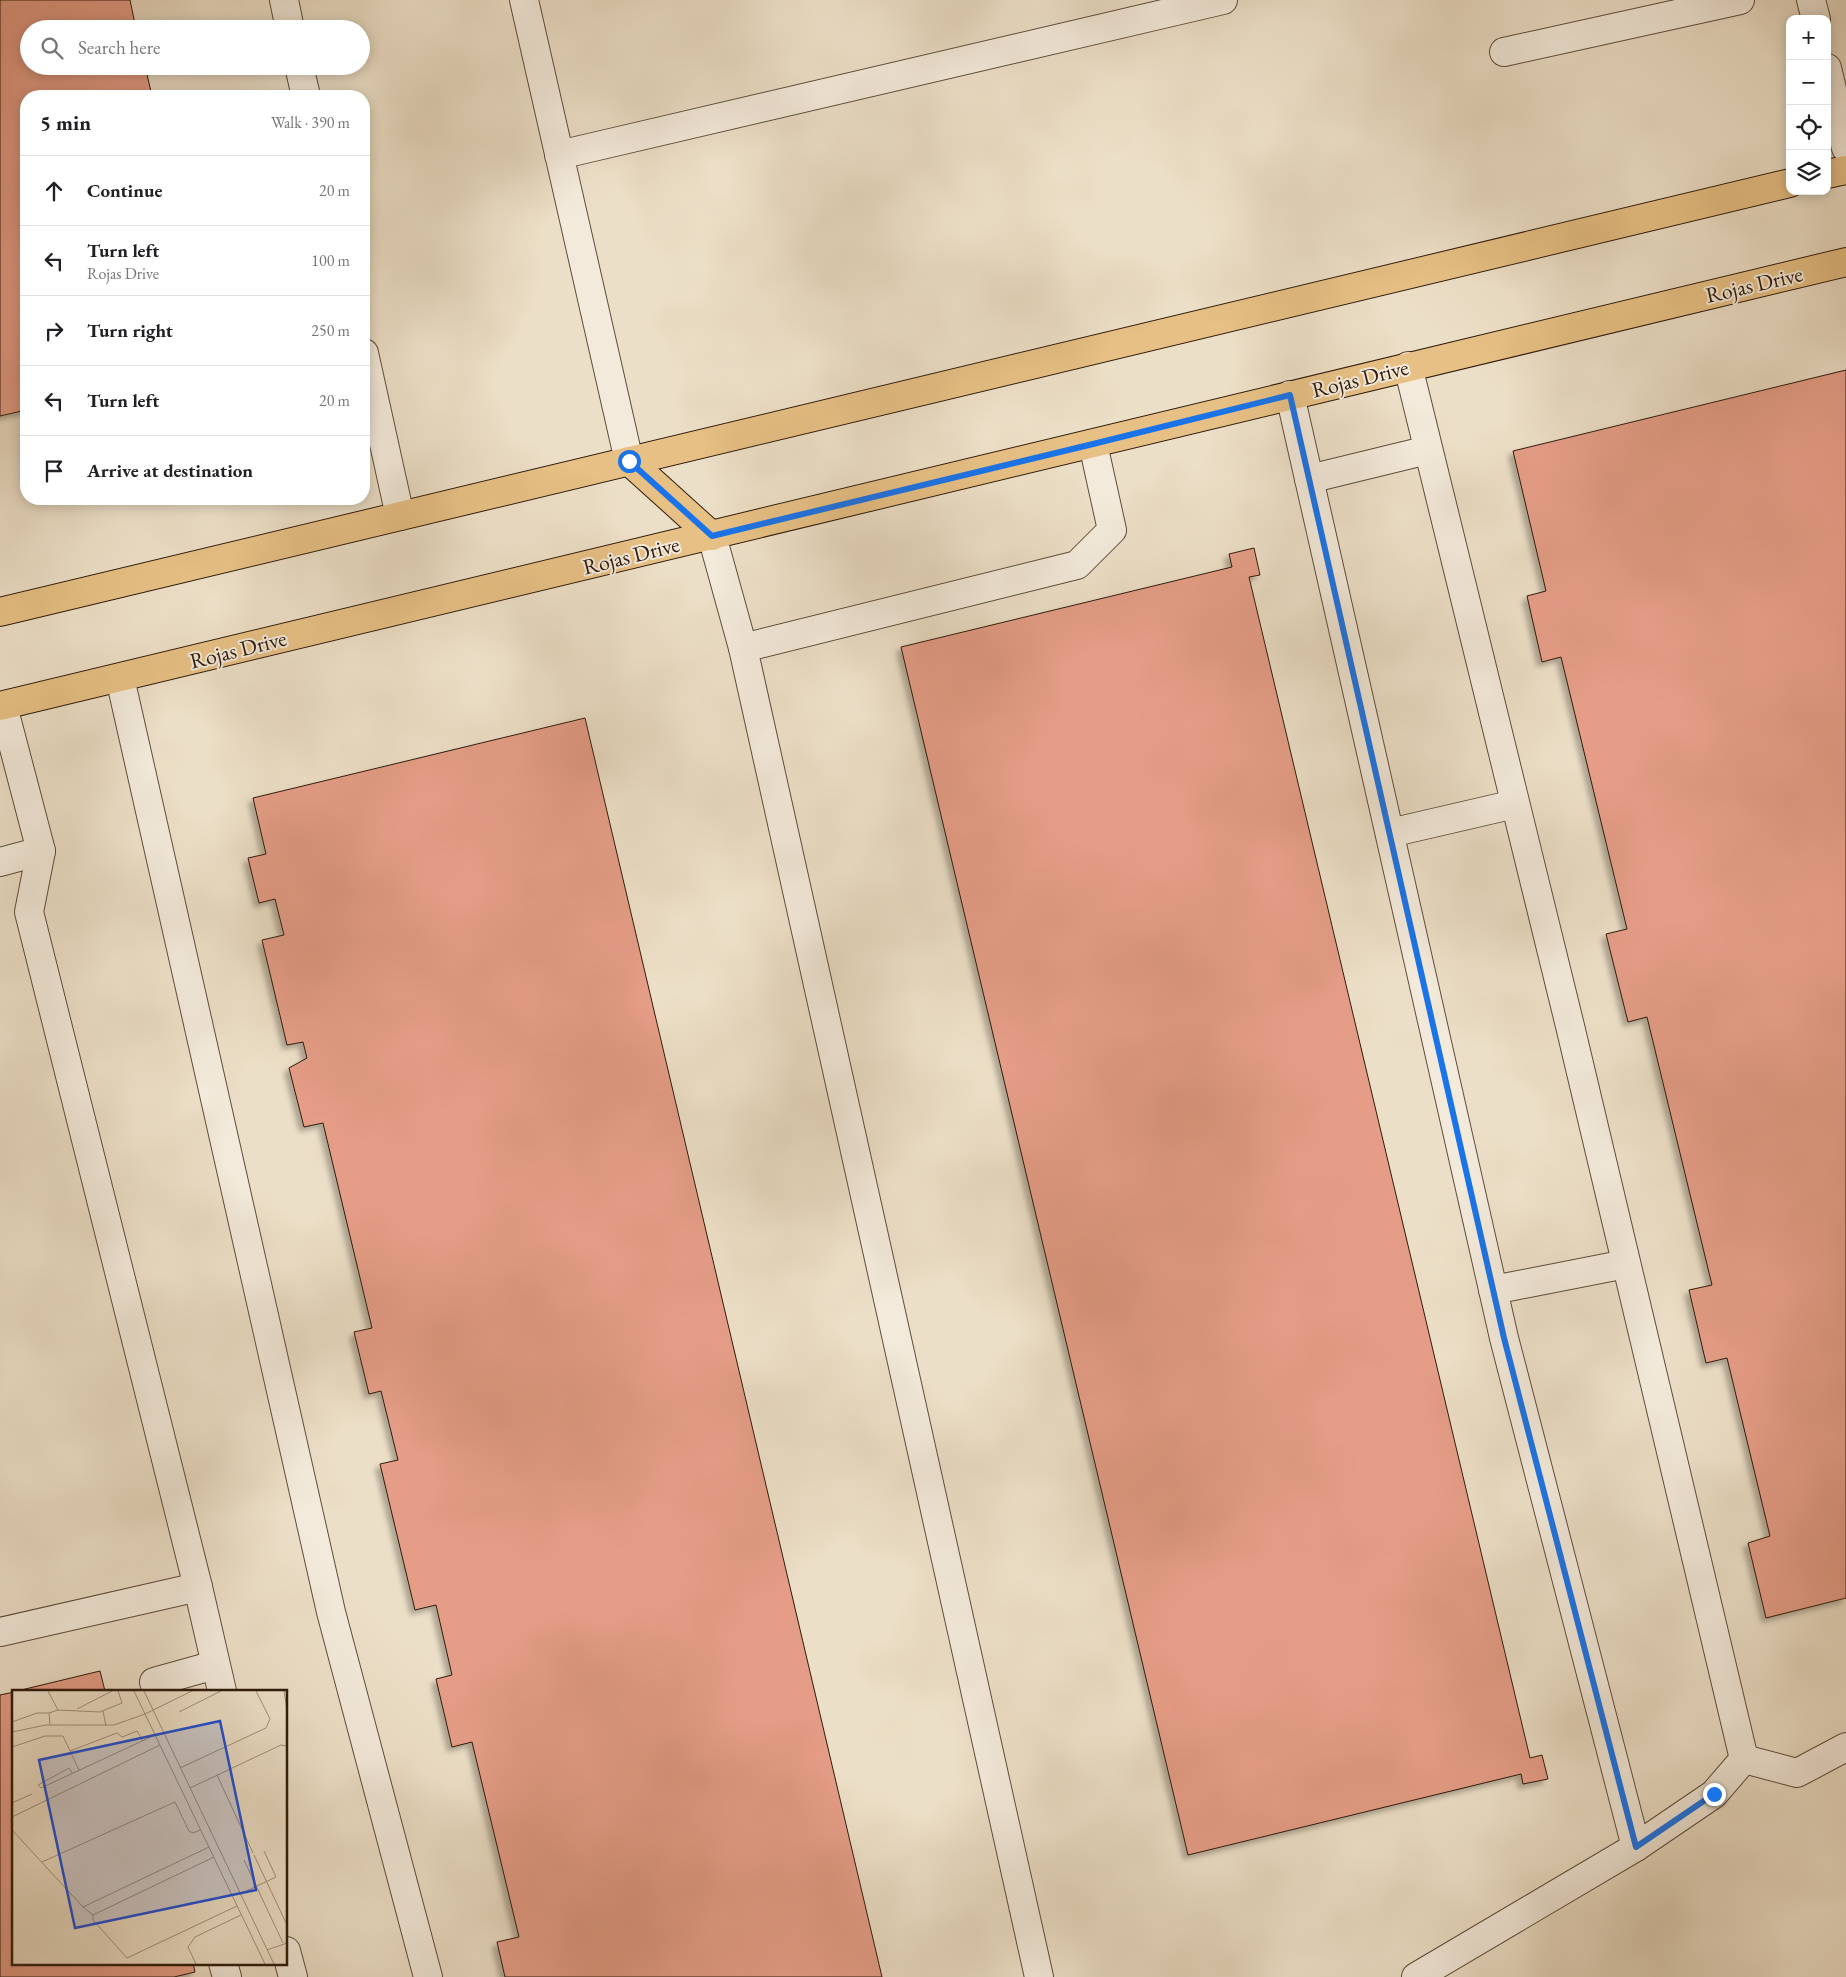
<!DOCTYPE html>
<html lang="en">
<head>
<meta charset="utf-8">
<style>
	body { margin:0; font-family:"EB Garamond",serif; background:#f6f6f6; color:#202124 }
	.controls { position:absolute; right:15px; top:15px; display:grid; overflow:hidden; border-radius:10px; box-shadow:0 2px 12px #0003 }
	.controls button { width:45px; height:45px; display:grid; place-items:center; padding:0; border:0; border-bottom:1px solid #e0e0e0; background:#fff; color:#202124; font:25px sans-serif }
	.stop { position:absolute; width:15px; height:15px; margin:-11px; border:4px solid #1a73e8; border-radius:50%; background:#fff }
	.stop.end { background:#1a73e8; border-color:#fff; box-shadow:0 1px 5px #0008 }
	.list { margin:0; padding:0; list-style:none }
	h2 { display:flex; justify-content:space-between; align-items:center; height:65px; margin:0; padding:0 20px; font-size:21px }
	h2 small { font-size:16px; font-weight:400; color:#757577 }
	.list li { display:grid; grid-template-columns:32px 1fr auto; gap:15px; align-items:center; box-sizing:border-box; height:70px; padding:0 20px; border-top:1px solid #e0e0e0 }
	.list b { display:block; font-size:19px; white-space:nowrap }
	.list p { margin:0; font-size:16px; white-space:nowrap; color:#757577 }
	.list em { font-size:16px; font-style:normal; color:#757577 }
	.icon { flex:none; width:28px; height:28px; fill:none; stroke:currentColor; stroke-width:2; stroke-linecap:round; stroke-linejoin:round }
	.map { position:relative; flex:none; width:1846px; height:1977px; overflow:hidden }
	.search { position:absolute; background:#fff; box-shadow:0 2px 12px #0003; left:20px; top:20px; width:350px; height:55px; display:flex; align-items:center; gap:12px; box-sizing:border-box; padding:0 18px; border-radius:28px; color:#757577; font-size:19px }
	.panel { position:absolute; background:#fff; box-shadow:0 2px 12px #0003; left:20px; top:90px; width:350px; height:415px; border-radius:20px }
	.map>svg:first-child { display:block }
</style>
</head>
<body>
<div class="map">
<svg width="1846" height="1977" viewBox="0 0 1846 1977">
	<defs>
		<filter id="shadow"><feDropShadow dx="-4.5" dy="4.5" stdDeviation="2.5" flood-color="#0004"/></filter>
	</defs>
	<rect width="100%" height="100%" fill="#ecdfc7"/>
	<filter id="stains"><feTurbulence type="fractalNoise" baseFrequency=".004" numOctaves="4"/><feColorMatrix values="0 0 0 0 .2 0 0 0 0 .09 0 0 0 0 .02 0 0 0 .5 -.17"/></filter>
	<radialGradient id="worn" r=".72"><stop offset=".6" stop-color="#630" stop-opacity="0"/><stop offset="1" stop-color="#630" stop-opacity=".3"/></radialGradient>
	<!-- building -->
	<g fill="#e59d87" stroke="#2f1b0c" filter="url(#shadow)">
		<path d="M0,0H130L136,29H29V66H145L152,96H26V410L0,416Z"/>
		<path d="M1846,370V1598L1766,1618L1748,1543L1770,1536L1727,1358L1706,1363L1689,1290L1712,1285L1647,1017L1628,1022L1606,934L1627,929L1561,657L1542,662L1527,596L1546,591L1513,451Z"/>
		<path d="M1254,548L1260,575L1249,577L1530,1758L1542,1755L1548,1779L1523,1784L1521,1774L1188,1855L901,647L1232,567L1229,554Z"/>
		<path d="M585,718L882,1977H505L497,1942L519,1937L472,1742L452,1747L436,1679L452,1675L436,1605L415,1610L380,1464L398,1460L381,1391L369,1394L354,1332L372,1328L323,1123L304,1127L289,1068L307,1058L303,1042L287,1045L262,940L284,935L275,899L259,903L248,858L266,854L253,798Z"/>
		<path d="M100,1671L105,1691H17Z"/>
		<path d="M14,1692V1963H193L195,1972L174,1977H0V1695Z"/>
	</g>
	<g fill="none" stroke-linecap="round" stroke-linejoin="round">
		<defs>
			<g id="minor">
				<path d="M284,0L290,29"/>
				<path d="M524,0L629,461"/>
				<path d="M1811,0L1816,19"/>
				<path d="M1504,52L1740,0"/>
				<path d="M299,66L306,96"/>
				<path d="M1827,68L1846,148"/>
				<path d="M559,155L1223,0"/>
				<path d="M364,353L400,516"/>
				<path d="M1290,395L1504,1338L1636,1847L1714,1794L1744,1759L1570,1026L1408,366"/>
				<path d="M1309,479L1428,450"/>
				<path d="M712,536L743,648"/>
				<path d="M120,678L331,1612L428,1977"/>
				<path d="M3,706L41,851L29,912L198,1587L222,1691"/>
				<path d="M1390,833L1515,804"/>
				<path d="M0,862L41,851"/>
				<path d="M1493,1290L1626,1264"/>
				<path d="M0,1632L198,1587"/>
				<path d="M157,1691L154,1682L215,1665"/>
				<path d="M1744,1759L1797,1773L1846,1747"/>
				<path d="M286,1951L293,1977"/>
				<path d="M223,1963L227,1977"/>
				<path d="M1039,1977L743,648L1077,565L1112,530L1093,444"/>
				<path d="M1416,1977L1636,1847"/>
			</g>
			<g id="major">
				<path d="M1827,174L1846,170"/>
				<path d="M629,461L712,536"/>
				<path d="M0,612L1790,183"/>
				<path d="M0,706L1846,262"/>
			</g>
		</defs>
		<!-- minor casing -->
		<use href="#minor" stroke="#5e4c3b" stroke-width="30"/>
		<!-- major casing -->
		<use href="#major" stroke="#2f1b0c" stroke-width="30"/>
		<!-- minor -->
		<use href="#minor" stroke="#f3eadb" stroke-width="28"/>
		<!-- major -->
		<use href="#major" stroke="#e6c084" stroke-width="28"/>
	</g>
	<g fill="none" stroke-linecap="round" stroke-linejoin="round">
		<!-- route -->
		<path stroke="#1a73e8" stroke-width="6" d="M629,461L712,536L1093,444L1290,395L1504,1338L1636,1847L1714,1794"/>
	</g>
	<g text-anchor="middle" stroke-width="4" stroke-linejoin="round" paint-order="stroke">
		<!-- street labels -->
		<g font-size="22" fill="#2f1b0c" stroke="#f3eadb">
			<text transform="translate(1754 284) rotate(-13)" y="8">Rojas Drive</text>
			<text transform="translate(1360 378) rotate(-14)" y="8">Rojas Drive</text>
			<text transform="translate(631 555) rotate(-14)" y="8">Rojas Drive</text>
			<text transform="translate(238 649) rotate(-14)" y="8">Rojas Drive</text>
		</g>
	</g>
	<!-- overview -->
	<g transform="translate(12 1690)">
		<rect width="275" height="275" fill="#ecdfc7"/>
		<path fill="none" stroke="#a0917c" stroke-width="1" d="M36,1L46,20M122,1L253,274M132,1L262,274M272,1L275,20M65,19L100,1M91,21L94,36M167,22L209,1M0,32L25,23H37M38,35L37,23L46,20L88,22L110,13L106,1M0,42L34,35H102L133,24L180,1M0,57L33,46H51L67,80M58,61L105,43L110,47L125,41L131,51M168,78L254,38L258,29L244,1M60,83L57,78L26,95L29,98L143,45M205,85L241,163M178,98L269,55L275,56M0,113L20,104M0,127L148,55M0,140L71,217M197,157L71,217L81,225L202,167M242,165L275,235M232,170L271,253M30,172L163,112L177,141L181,143L188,140M228,204L264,187L252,161M81,225V230L115,268L225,216M255,260L275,253M184,274L176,257L183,247L229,225"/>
		<path fill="#1d4ed8" fill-opacity="0.15" stroke="#1d4ed8" stroke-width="2.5" d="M208,31L244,200L63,238L27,70Z"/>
		<rect width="275" height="275" fill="none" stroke="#2f1b0c" stroke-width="2.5"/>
	</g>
	<rect width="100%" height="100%" filter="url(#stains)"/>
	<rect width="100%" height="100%" fill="url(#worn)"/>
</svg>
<div class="controls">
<button>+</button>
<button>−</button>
<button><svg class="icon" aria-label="locate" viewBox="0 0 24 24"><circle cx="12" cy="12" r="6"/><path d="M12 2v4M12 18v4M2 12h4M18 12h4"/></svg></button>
<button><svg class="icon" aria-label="layers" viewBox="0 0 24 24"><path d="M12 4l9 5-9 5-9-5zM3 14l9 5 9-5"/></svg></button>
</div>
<div class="stop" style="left:629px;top:461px"></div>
<div class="stop end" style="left:1714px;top:1794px"></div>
<div class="search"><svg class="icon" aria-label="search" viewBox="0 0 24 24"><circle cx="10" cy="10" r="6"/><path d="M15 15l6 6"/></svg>Search here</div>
<section class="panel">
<h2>5 min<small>Walk · 390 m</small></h2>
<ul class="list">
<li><svg class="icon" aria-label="ahead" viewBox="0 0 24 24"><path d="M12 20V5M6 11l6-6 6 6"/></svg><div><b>Continue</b></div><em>20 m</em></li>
<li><svg class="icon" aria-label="left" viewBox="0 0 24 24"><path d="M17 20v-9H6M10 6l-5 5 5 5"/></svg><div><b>Turn left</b><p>Rojas Drive</p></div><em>100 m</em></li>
<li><svg class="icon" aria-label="right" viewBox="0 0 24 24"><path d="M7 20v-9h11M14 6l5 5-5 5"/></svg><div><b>Turn right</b></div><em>250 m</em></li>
<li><svg class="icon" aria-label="left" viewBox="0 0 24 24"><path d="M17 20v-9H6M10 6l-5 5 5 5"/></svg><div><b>Turn left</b></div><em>20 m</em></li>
<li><svg class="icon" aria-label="arrive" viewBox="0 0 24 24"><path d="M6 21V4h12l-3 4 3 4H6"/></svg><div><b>Arrive at destination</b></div></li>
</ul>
</section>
</div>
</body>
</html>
